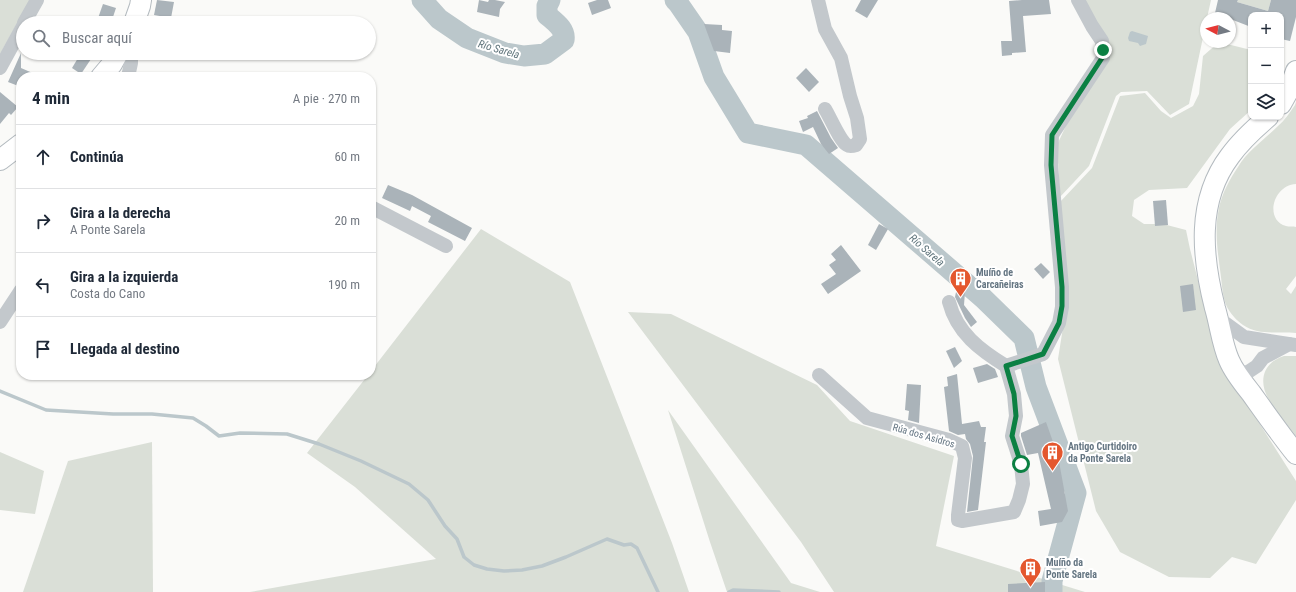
<!DOCTYPE html>
<html lang="es">
<head>
<meta charset="utf-8">
<style>
	body { margin:0; font-family:"Roboto Condensed",sans-serif; background:#f2f2f3; color:#1f2937 }
	.controls { position:absolute; right:12px; top:12px; display:grid; overflow:hidden; border-radius:8px; box-shadow:0 1px 3px #0004 }
	.controls button { width:36px; height:36px; display:grid; place-items:center; padding:0; border:0; border-bottom:1px solid #e0e1e3; background:#fff; color:#1f2937; font:20px sans-serif }
	.compass { position:absolute; left:1200px; top:12px; width:36px; height:36px; border-radius:50%; background:#fff; box-shadow:0 1px 3px #0004; rotate:277deg }
	.stop { position:absolute; width:12px; height:12px; margin:-9px; border:3px solid #0b8043; border-radius:50%; background:#fff }
	.stop.end { background:#0b8043; border-color:#fff; box-shadow:0 1px 4px #0008 }
	.list { margin:0; padding:0; list-style:none }
	h2 { display:flex; justify-content:space-between; align-items:center; height:52px; margin:0; padding:0 16px; font-size:17px }
	h2 small { font-size:13px; font-weight:400; color:#747a83 }
	.list li { display:grid; grid-template-columns:26px 1fr auto; gap:12px; align-items:center; box-sizing:border-box; height:64px; padding:0 16px; border-top:1px solid #e0e1e3 }
	.list b { display:block; font-size:15px; white-space:nowrap }
	.list p { margin:0; font-size:13px; white-space:nowrap; color:#747a83 }
	.list em { font-size:13px; font-style:normal; color:#747a83 }
	.icon { flex:none; width:22px; height:22px; fill:none; stroke:currentColor; stroke-width:2; stroke-linecap:round; stroke-linejoin:round }
	.map { position:relative; flex:none; width:1296px; height:592px; overflow:hidden }
	.search { position:absolute; background:#fff; box-shadow:0 1px 3px #0004; left:16px; top:16px; width:360px; height:44px; display:flex; align-items:center; gap:10px; box-sizing:border-box; padding:0 14px; border-radius:22px; color:#747a83; font-size:15px }
	.panel { position:absolute; background:#fff; box-shadow:0 1px 3px #0004; left:16px; top:72px; width:360px; height:308px; border-radius:16px }
	.map>svg:first-child { display:block }
</style>
</head>
<body>
<div class="map">
<svg width="1296" height="592" viewBox="0 0 1296 592">
	<rect width="100%" height="100%" fill="#fafaf8"/>
	<!-- green -->
	<g fill="#dadfd7">
		<path d="M0,0H30L0,54Z"/>
		<path d="M1082,0H1211L1207,18H1206V23L1189,104L1170,115L1147,91L1121,92L1116,96L1089,166L1060,197L1057,145L1071,115L1109,60Z"/>
		<path d="M1238,0H1271L1268,11L1237,2Z"/>
		<path d="M1219,42L1251,50V110L1230,129L1187,188L1149,190L1134,200L1132,216L1144,224H1163L1186,230L1190,249L1218,358L1296,481V500L1256,564L1232,557L1210,578L1169,577L1120,552L1096,511L1058,359L1067,302L1060,202L1092,168L1120,96L1145,93L1161,111L1171,118L1193,106L1199,94L1203,56Z"/>
		<path d="M1296,102V184C1273,185 1264,220 1286,226C1289,227 1293,226 1296,227V276L1286,289L1291,294L1296,286V333C1278,331 1259,336 1243,325C1237,321 1230,313 1227,307C1223,298 1222,287 1221,277C1218,254 1214,231 1219,208C1222,193 1230,179 1238,167C1247,151 1265,139 1278,126C1285,120 1290,112 1295,105Z"/>
		<path d="M481,229L570,282L672,543L689,592H250L436,559L355,487L307,453L368,375H371V371Z"/>
		<path d="M628,312L671,314L817,385L850,421L954,456L936,546L1085,592H834L801,542Z"/>
		<path d="M1284,356H1296V436C1288,425 1274,410 1268,398C1258,380 1264,362 1284,356Z"/>
		<path d="M668,410L791,583L820,592H727L710,542Z"/>
		<path d="M152,442L153,592H23L68,461Z"/>
		<path d="M0,452L44,471L35,514L0,510Z"/>
	</g>
	<!-- water -->
	<path fill="#bbc7cb" d="M1132,31L1148,36L1146,44L1140,46L1138,43L1129,41L1128,38L1130,32Z"/>
	<g fill="none" stroke-linecap="round" stroke-linejoin="round">
		<!-- stream -->
		<g stroke="#bbc7cb" stroke-width="3.5">
			<path d="M0,391L46,410L113,414H152L193,418L206,426L219,436L240,433L287,434L319,444L361,461L409,484L428,500L445,526L457,539L464,557L474,565L487,569L504,571L522,570L542,566L566,557L607,539L624,545L631,544L637,548L658,592"/>
			<path d="M729,592L733,590L779,592"/>
		</g>
		<!-- river -->
		<g stroke="#bbc7cb" stroke-width="21">
			<path d="M422,0L439,19L467,38L505,53L524,56L545,54L564,40C566,29 555,22 547,15V6L550,0"/>
			<path d="M675,0L678,3L698,32L714,77L748,133L806,145L983,298L1024,338L1036,387L1076,493L1052,581V592"/>
		</g>
	</g>
	<!-- building -->
	<g fill="#aab3b9">
		<path d="M157,0L174,2L171,18L154,15Z"/>
		<path d="M479,0L488,2L489,0H495L505,2L500,9L499,17L477,12Z"/>
		<path d="M597,0H608L611,8L592,15L588,3Z"/>
		<path d="M861,0H878L867,18L855,11Z"/>
		<path d="M1022,0H1049L1051,14L1023,16L1026,52L1012,53V55L1002,56L1001,41H1012L1009,1Z"/>
		<path d="M1218,0H1238L1237,2L1268,11L1271,0H1296V17L1290,41L1281,39V15H1251V27L1215,13Z"/>
		<path d="M103,4L116,8L111,23H103L97,21Z"/>
		<path d="M704,24L722,25V30L732,31L730,53L714,51Z"/>
		<path d="M21,53V68L42,77H21V87L8,82Z"/>
		<path d="M81,53H95L81,74L72,68Z"/>
		<path d="M806,68L819,82L809,92L796,78Z"/>
		<path d="M0,92L18,107L11,115L9,113L0,124Z"/>
		<path d="M817,111L831,138L838,148L829,154L821,144L813,127L803,132L799,121L808,118L807,116Z"/>
		<path d="M388,185L412,195L472,228L465,241L428,222L431,216L412,206L410,211L382,198Z"/>
		<path d="M1166,200L1168,225L1155,226L1153,201Z"/>
		<path d="M879,224L888,229L876,250L868,245Z"/>
		<path d="M841,245L861,271L828,294L821,284L836,274L829,265L836,260L831,254Z"/>
		<path d="M1041,263L1050,272L1043,279L1034,269Z"/>
		<path d="M1193,284L1196,310L1183,312L1180,286Z"/>
		<path d="M957,287L965,292L964,305L977,322L971,327L965,318L955,297Z"/>
		<path d="M955,347L962,361L954,368L946,351Z"/>
		<path d="M987,364L995,369L998,377L978,383L973,368Z"/>
		<path d="M957,374L962,424L979,421L981,427H986L984,442H986L978,510L967,512L973,456L970,444L966,439L965,434L958,435L949,431L944,387L948,386L947,377Z"/>
		<path d="M907,384L921,385L919,423L908,420L909,411L905,410Z"/>
		<path d="M1046,422L1058,456L1068,511L1062,522L1040,526L1038,511L1051,509L1038,453L1027,455L1021,436V433Z"/>
		<path d="M1045,582V592H1008V584Z"/>
	</g>
	<g fill="none" stroke-linecap="round" stroke-linejoin="round">
		<defs>
			<g id="secondary">
				<path d="M134,23L140,6L141,0"/>
				<path d="M101,77L112,64L118,53"/>
				<path d="M1281,104L1290,88L1296,71"/>
				<path d="M1268,117C1254,129 1240,142 1230,156C1196,201 1202,257 1215,308C1220,325 1222,344 1229,360C1234,372 1243,383 1251,393C1266,414 1280,434 1296,454"/>
				<path d="M0,160L21,144"/>
			</g>
		</defs>
		<!-- secondary casing -->
		<use href="#secondary" stroke="#b3babf" stroke-width="22"/>
		<!-- street -->
		<g stroke="#c3c8cc" stroke-width="14">
			<path d="M818,0L825,29L841,58L850,96L857,118L860,139L856,145C853,146 850,147 847,145C840,141 830,117 825,109"/>
			<path d="M24,23L37,0"/>
			<path d="M0,68L23,26"/>
			<path d="M128,77L131,63V53"/>
			<path d="M371,207L446,246"/>
			<path d="M1218,318L1244,337L1296,345"/>
			<path d="M0,322L21,290"/>
			<path d="M1006,366L1043,354L1059,323L1062,307V287L1051,165L1052,135L1103,58V50L1102,41L1092,26L1078,0"/>
			<path d="M1237,373L1248,372L1257,366L1263,358L1289,344"/>
			<path d="M819,375L867,418L949,440L962,446L965,458L958,515V520L962,521L1014,512L1019,500L1023,484L1021,464L1012,436L1016,416L1014,394L1006,366C980,350 957,333 949,302"/>
		</g>
		<!-- secondary -->
		<use href="#secondary" stroke="#fff" stroke-width="20"/>
	</g>
	<g fill="none" stroke-linecap="round" stroke-linejoin="round">
		<!-- route -->
		<path stroke="#0b8043" stroke-width="5" d="M1021,464L1012,436L1016,416L1014,394L1006,366L1043,354L1059,323L1062,306V287L1051,165L1052,135L1102,58L1103,50"/>
	</g>
	<!-- icons -->
	<defs>
		<symbol id="building-pin" viewBox="-11 -11 22 30"><path d="M0 17L-7.5 6A9.5 9.5 0 1 1 7.5 6Z" fill="#e4572e" stroke="#fff"/><path d="M-4-6H4V6H1V3H-1V6H-4ZM-2.5-4.3h1.7v1.8h-1.7ZM.8-4.3h1.7v1.8H.8ZM-2.5-1h1.7V.8h-1.7ZM.8-1h1.7V.8H.8Z" fill="#fff"/></symbol>
	</defs>
	<g fill-rule="evenodd">
		<use href="#building-pin" x="948" y="266" width="25" height="34"/>
		<use href="#building-pin" x="1040" y="440" width="25" height="34"/>
		<use href="#building-pin" x="1018" y="556" width="25" height="34"/>
	</g>
	<g text-anchor="middle" stroke-width="4" stroke-linejoin="round" paint-order="stroke">
		<!-- poi labels -->
		<g font-size="10" font-weight="bold" fill="#657683" stroke="#fff" text-anchor="start">
			<text x="976" y="276">Muíño de<tspan x="976" dy="12">Carcañeiras</tspan></text>
			<text x="1068" y="450">Antigo Curtidoiro<tspan x="1068" dy="12">da Ponte Sarela</tspan></text>
			<text x="1046" y="566">Muíño da<tspan x="1046" dy="12">Ponte Sarela</tspan></text>
		</g>
		<!-- street labels -->
		<g font-size="10" fill="#657683" stroke="#fff">
			<text transform="translate(924 435) rotate(16)" y="4">Rúa dos Asidros</text>
		</g>
		<!-- water labels -->
		<g font-size="11" font-style="italic" fill="#60757c" stroke="#fff">
			<text transform="translate(499 49) rotate(16)" y="4">Río Sarela</text>
			<text transform="translate(927 250) rotate(41)" y="4">Río Sarela</text>
		</g>
	</g>
</svg>
<div class="controls">
<button>+</button>
<button>−</button>
<button><svg class="icon" aria-label="layers" viewBox="0 0 24 24"><path d="M12 4l9 5-9 5-9-5zM3 14l9 5 9-5"/></svg></button>
</div>
<svg class="compass" viewBox="-18 -18 36 36"><path d="M0-13l5 13h-10z" fill="#e53935"/><path d="M0 13l5-13h-10z" fill="#747a83"/></svg>
<div class="stop" style="left:1021px;top:464px"></div>
<div class="stop end" style="left:1103px;top:50px"></div>
<div class="search"><svg class="icon" aria-label="search" viewBox="0 0 24 24"><circle cx="10" cy="10" r="6"/><path d="M15 15l6 6"/></svg>Buscar aquí</div>
<section class="panel">
<h2>4 min<small>A pie · 270 m</small></h2>
<ul class="list">
<li><svg class="icon" aria-label="ahead" viewBox="0 0 24 24"><path d="M12 20V5M6 11l6-6 6 6"/></svg><div><b>Continúa</b></div><em>60 m</em></li>
<li><svg class="icon" aria-label="right" viewBox="0 0 24 24"><path d="M7 20v-9h11M14 6l5 5-5 5"/></svg><div><b>Gira a la derecha</b><p>A Ponte Sarela</p></div><em>20 m</em></li>
<li><svg class="icon" aria-label="left" viewBox="0 0 24 24"><path d="M17 20v-9H6M10 6l-5 5 5 5"/></svg><div><b>Gira a la izquierda</b><p>Costa do Cano</p></div><em>190 m</em></li>
<li><svg class="icon" aria-label="arrive" viewBox="0 0 24 24"><path d="M6 21V4h12l-3 4 3 4H6"/></svg><div><b>Llegada al destino</b></div></li>
</ul>
</section>
</div>
</body>
</html>
